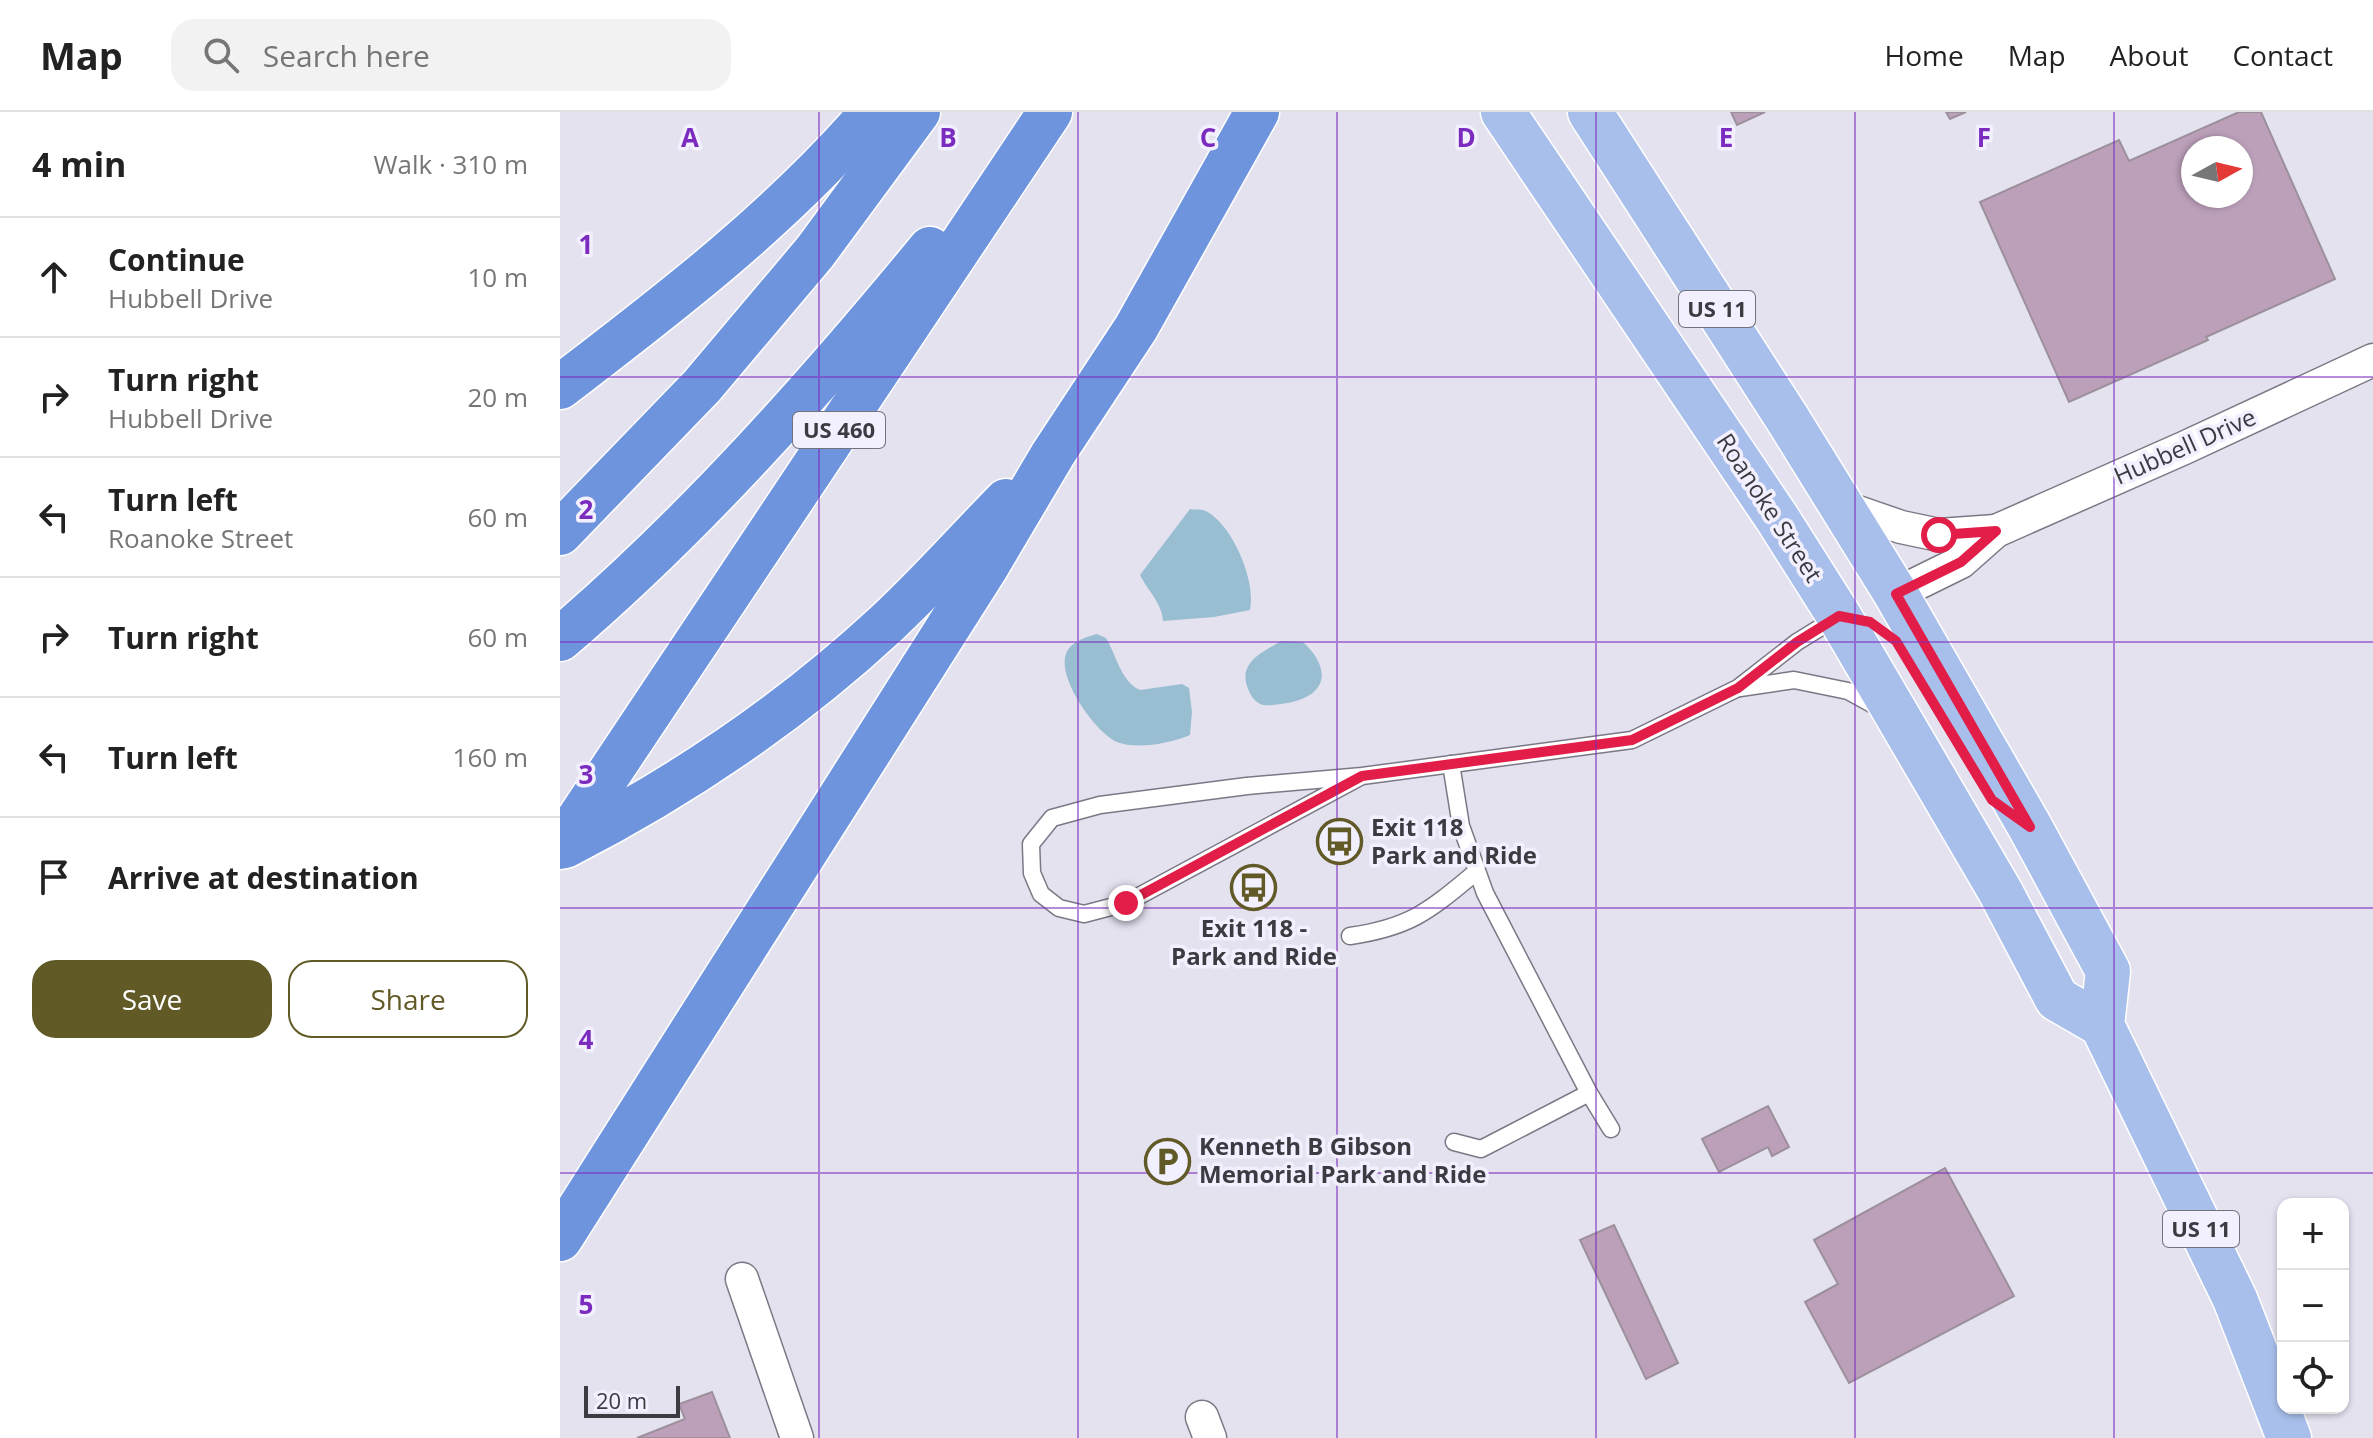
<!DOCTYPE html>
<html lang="en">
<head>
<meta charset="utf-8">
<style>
	body { margin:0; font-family:"Open Sans",sans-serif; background:#f2f2f2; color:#222 }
	.controls { position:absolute; right:24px; bottom:24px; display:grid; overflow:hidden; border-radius:16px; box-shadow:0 2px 6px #0004 }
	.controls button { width:72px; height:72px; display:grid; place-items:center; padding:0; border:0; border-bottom:2px solid #e0e0e0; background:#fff; color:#222; font:40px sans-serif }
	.compass { position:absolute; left:1621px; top:24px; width:72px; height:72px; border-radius:50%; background:#fff; box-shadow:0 2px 6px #0004; rotate:82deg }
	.scale { position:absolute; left:24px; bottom:20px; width:96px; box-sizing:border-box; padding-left:8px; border:4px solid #3c3b41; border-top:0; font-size:22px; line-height:28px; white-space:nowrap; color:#3c3b41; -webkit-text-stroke:6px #f2effe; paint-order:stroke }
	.stop { position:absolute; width:24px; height:24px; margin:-18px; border:6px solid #e11d48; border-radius:50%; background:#fff }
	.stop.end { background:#e11d48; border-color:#fff; box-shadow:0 2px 8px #0008 }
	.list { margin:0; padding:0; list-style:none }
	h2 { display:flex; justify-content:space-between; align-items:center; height:104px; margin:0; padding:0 32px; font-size:34px }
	h2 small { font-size:26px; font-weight:400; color:#767676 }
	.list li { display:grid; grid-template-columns:52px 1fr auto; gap:24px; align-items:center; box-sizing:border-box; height:120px; padding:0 32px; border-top:2px solid #e0e0e0 }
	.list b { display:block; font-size:30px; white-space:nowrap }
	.list p { margin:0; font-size:26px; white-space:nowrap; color:#767676 }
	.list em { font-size:26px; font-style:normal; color:#767676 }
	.actions { display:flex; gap:16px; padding:24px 32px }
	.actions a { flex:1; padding:18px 0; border:2px solid #615a27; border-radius:24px; text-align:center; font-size:28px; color:#615a27 }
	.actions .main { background:#615a27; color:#fff }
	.icon { flex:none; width:44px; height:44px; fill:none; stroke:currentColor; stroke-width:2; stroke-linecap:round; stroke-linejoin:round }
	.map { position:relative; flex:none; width:1813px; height:1326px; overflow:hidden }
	header { display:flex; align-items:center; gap:48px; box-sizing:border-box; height:112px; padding:0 40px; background:#fff; border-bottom:2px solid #e0e0e0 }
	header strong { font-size:38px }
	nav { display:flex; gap:44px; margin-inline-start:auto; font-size:28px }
	.search { width:560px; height:72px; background:#f2f2f2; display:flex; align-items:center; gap:20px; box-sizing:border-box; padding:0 28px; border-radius:24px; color:#767676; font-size:30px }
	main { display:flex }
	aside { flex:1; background:#fff }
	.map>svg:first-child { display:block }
</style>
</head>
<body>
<header>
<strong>Map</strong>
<div class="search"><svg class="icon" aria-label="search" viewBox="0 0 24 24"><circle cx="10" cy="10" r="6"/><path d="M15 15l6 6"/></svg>Search here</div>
<nav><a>Home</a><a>Map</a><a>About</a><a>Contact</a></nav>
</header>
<main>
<aside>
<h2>4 min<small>Walk · 310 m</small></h2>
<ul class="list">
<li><svg class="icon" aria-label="ahead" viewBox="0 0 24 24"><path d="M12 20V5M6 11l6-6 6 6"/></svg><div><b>Continue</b><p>Hubbell Drive</p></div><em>10 m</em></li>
<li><svg class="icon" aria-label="right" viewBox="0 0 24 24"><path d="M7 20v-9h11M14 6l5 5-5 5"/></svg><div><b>Turn right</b><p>Hubbell Drive</p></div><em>20 m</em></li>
<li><svg class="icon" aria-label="left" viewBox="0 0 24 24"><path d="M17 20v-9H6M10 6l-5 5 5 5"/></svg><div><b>Turn left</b><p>Roanoke Street</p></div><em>60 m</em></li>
<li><svg class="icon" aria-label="right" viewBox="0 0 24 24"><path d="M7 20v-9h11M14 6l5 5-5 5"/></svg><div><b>Turn right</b></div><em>60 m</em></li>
<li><svg class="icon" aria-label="left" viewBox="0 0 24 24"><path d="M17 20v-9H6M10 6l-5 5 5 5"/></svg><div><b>Turn left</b></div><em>160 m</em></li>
<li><svg class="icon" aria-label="arrive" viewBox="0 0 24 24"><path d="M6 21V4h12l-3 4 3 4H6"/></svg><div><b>Arrive at destination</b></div></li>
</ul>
<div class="actions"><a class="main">Save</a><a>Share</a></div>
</aside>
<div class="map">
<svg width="1813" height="1326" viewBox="0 0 1813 1326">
	<rect width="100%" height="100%" fill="#e5e2f0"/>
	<!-- water -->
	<g fill="#99bed1">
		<path d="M630,397C634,398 639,397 643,398C671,408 697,470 690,498L654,505L603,509C602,491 588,479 580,463Z"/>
		<path d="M537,522L546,526C556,542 561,570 580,578L622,572L629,576L632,600L630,623C612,631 576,638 557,630C535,620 497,566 506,542C510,530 526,525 537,522Z"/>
		<path d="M721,529L743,530C771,556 769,583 728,591C720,592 710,594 703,593C694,590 690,583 687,574C679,550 703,540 721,529Z"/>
	</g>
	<!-- building -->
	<g fill="#bca0ba" stroke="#9c909a" stroke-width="2" fill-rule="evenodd">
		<path d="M1171,0H1205L1177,13Z"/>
		<path d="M1386,0H1406L1390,7Z"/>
		<path d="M1679,0H1701L1775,167L1646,225L1648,228L1509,290L1420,90L1559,28L1569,49ZM1633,36H1681V84H1633Z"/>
		<path d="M1208,994L1229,1035L1212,1044L1208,1035L1159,1060L1142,1027Z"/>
		<path d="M1385,1056L1454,1184L1289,1271L1245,1190L1278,1172L1254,1128Z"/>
		<path d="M1054,1113L1118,1251L1086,1267L1020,1128Z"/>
		<path d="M152,1280L170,1326H77L125,1307L119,1292Z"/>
	</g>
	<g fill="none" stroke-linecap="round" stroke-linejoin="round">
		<defs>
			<g id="lane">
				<path d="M1180,576L1234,568L1288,579L1319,596"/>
				<path d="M891,652L901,714L925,781L1029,981L1051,1017"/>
				<path d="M802,664L566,791L524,802L499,796L481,782L472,761L471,732L492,706L540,693L687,674L802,664L1072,628L1178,576L1237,530L1279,504"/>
				<path d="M790,824C852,815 870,798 916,760"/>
				<path d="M894,1030L921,1037L1029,981"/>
			</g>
			<g id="street">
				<path d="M1283,395L1341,415L1379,423L1436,419"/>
				<path d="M1336,482L1401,450L1436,419L1624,336L1813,248"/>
				<path d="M182,1167L237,1326"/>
				<path d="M642,1305L650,1326"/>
			</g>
			<g id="primary">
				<path d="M943,0L1217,406L1279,504L1440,779L1497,887L1542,913"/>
				<path d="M1030,0L1227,306L1336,482L1470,715L1548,859L1542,913L1675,1187L1729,1326"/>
			</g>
			<g id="highway">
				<path d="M0,275C110,191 221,106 312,0"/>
				<path d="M0,421L142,274L255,140L358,0"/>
				<path d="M0,527C134,413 258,273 370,137"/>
				<path d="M5,734C120,675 231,600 326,512C368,473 406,430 446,389"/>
				<path d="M0,735L490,0"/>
				<path d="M0,1127L425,457L493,342L576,216L697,0"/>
			</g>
		</defs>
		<!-- lane casing -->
		<use href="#lane" stroke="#7b7885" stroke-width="19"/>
		<!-- street casing -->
		<use href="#street" stroke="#7b7885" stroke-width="35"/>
		<!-- primary casing -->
		<use href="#primary" stroke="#fff" stroke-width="47"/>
		<!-- highway casing -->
		<use href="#highway" stroke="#fff" stroke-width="47"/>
		<!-- lane -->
		<use href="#lane" stroke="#fff" stroke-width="16"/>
		<!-- street -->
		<use href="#street" stroke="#fff" stroke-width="32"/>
		<!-- primary -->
		<use href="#primary" stroke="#a8bfeb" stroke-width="44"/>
		<!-- highway -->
		<use href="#highway" stroke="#6e94de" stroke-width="44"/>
	</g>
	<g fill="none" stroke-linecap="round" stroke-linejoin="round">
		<!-- route -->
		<path stroke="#e11d48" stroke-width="10" d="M566,791L802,664L1072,628L1178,576L1237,530L1279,504L1310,510L1336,529L1432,688L1470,715L1336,482L1401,450L1436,419L1379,423"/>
	</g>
	<!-- grid -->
	<path fill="none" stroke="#7b2cbf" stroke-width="2" stroke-opacity="0.55" d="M259,0V1326M518,0V1326M777,0V1326M1036,0V1326M1295,0V1326M1554,0V1326M0,265H1813M0,530H1813M0,796H1813M0,1061H1813"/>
	<!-- icons -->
	<defs>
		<symbol id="bus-ring" viewBox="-11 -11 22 22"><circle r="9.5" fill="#f2effe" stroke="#615a27" stroke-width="1.5"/><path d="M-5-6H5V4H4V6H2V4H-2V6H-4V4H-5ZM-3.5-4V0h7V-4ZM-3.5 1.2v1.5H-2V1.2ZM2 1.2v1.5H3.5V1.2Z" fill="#615a27"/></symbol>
		<symbol id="parking-ring" viewBox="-11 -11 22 22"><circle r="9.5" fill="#f2effe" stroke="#615a27" stroke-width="1.5"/><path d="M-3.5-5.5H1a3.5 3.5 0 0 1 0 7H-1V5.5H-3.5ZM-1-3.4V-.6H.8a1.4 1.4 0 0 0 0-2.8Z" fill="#615a27"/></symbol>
	</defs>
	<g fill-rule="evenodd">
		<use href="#bus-ring" x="754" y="704" width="51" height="51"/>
		<use href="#bus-ring" x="668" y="750" width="51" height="51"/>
		<use href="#parking-ring" x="582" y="1024" width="51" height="51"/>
	</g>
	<g text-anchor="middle" stroke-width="7" stroke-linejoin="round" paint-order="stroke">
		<!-- shield labels -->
		<g fill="#f2effe" stroke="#73717a" stroke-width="2">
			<rect x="1119" y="179" width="76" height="36" rx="6"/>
			<rect x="233" y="300" width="92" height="36" rx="6"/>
			<rect x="1603" y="1099" width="76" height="36" rx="6"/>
		</g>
		<g font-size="22" font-weight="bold" fill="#3c3b41">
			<text x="1157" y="205">US 11</text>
			<text x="279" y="326">US 460</text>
			<text x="1641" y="1125">US 11</text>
		</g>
		<!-- street labels -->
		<g font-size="24" fill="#3c3b41" stroke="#f2effe">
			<text transform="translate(1625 335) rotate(-24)" y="8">Hubbell Drive</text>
			<text transform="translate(1209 396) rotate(57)" y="8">Roanoke Street</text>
		</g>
		<!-- poi labels -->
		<g font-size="24" font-weight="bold" fill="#3c3b41" stroke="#f2effe" text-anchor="start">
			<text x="811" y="724">Exit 118<tspan x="811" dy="28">Park and Ride</tspan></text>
			<text x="694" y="825" text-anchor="middle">Exit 118 -<tspan x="694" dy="28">Park and Ride</tspan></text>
			<text x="639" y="1043">Kenneth B Gibson<tspan x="639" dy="28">Memorial Park and Ride</tspan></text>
		</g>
	</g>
	<g font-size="26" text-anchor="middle" font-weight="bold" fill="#7b2cbf" stroke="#f2effe" stroke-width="7" stroke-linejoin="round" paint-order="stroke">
		<text x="130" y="35">A</text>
		<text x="388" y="35">B</text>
		<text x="648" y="35">C</text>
		<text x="906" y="35">D</text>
		<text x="1166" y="35">E</text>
		<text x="1424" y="35">F</text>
		<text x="26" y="142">1</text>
		<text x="26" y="407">2</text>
		<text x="26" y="672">3</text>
		<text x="26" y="937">4</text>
		<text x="26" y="1202">5</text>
	</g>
</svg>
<div class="controls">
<button>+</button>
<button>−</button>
<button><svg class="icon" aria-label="locate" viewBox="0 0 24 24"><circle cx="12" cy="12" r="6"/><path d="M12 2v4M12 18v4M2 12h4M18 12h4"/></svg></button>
</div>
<svg class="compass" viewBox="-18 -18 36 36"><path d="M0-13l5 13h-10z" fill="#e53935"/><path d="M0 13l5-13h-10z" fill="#767676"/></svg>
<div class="scale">20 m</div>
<div class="stop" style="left:1379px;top:423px"></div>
<div class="stop end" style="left:566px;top:791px"></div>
</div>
</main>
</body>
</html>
